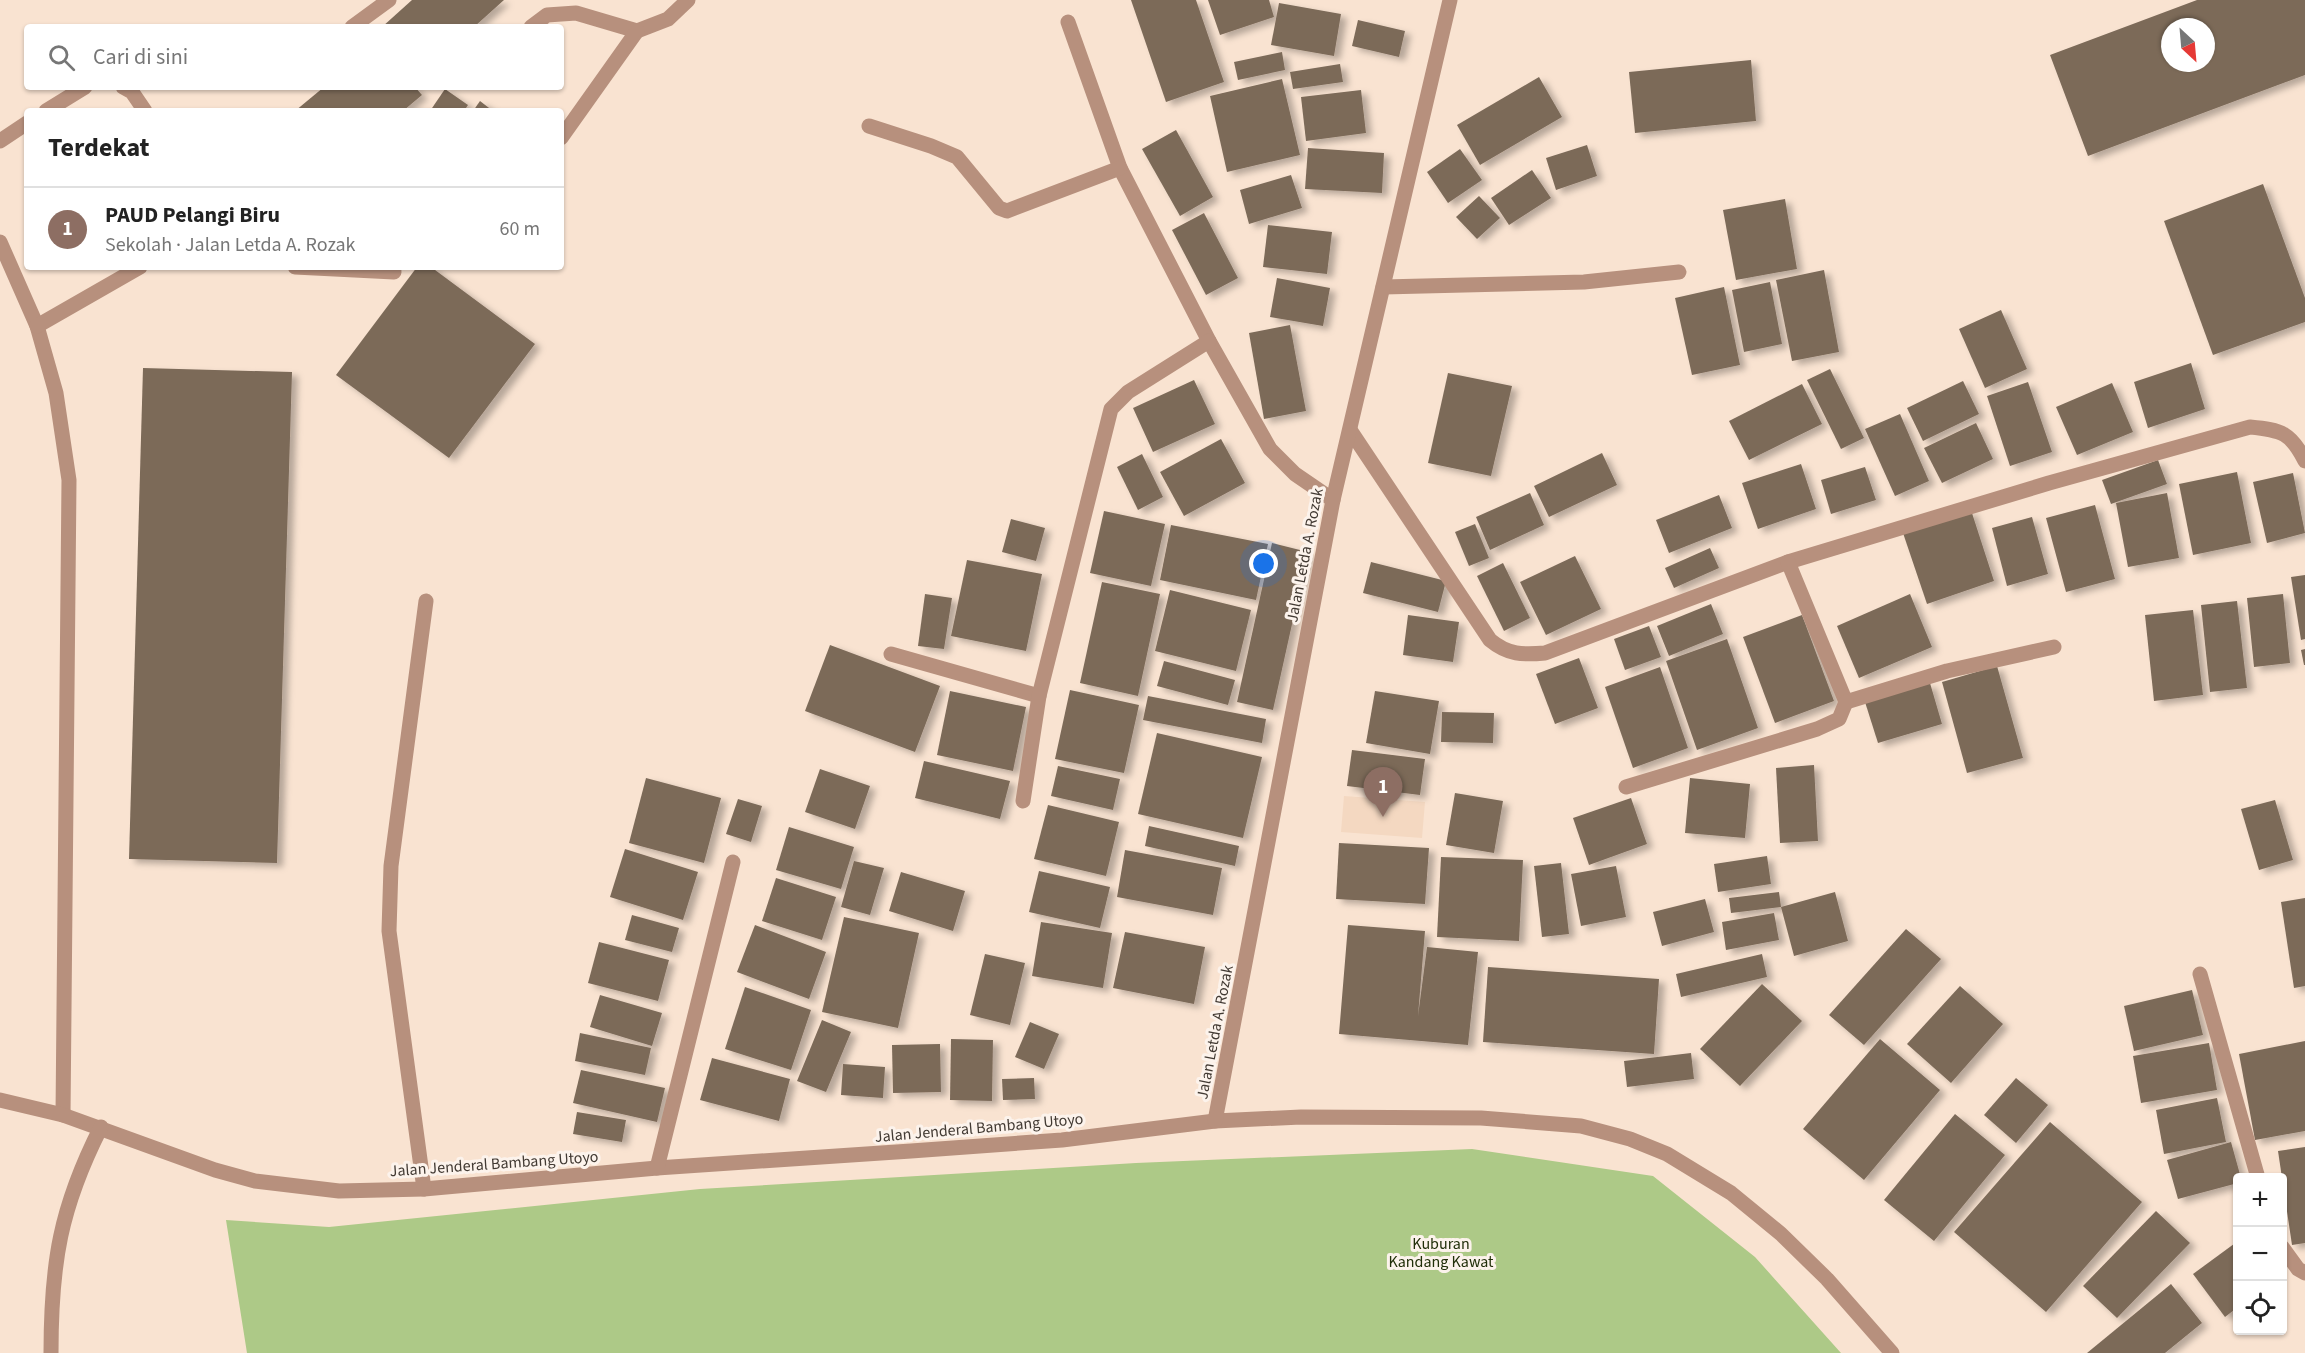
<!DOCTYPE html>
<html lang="id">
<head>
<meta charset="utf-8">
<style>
	body { margin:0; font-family:"Source Sans 3",sans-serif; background:#f2f2f2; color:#222 }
	.controls { position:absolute; right:18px; bottom:18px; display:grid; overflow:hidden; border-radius:6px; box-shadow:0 2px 4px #0004 }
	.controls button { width:54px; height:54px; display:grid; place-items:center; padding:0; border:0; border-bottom:2px solid #e0e0e0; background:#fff; color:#222; font:30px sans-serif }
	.compass { position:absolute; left:2161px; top:18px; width:54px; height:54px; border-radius:50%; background:#fff; box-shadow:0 2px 4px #0004; rotate:154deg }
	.you { position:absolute; left:1264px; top:564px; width:21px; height:21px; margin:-15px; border:4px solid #fff; border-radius:50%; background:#1a73e8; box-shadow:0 0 0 9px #1a73e833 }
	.badge { display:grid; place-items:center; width:39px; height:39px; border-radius:50%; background:#3f8690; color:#fff; font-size:20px; font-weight:700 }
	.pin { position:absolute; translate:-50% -50px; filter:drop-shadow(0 2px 3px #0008) }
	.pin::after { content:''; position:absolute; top:32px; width:21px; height:18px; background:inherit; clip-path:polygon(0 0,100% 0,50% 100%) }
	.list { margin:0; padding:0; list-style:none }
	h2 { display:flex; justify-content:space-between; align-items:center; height:78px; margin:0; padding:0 24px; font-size:26px }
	h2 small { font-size:20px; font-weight:400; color:#767676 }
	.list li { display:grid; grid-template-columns:39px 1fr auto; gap:18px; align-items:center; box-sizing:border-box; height:84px; padding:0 24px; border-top:2px solid #e0e0e0 }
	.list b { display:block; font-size:22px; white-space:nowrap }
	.list p { margin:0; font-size:20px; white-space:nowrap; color:#767676 }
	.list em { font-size:20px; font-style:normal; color:#767676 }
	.icon { flex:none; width:33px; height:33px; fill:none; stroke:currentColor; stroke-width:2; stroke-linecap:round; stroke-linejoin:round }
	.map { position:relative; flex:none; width:2305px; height:1353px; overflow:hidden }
	.search { position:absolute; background:#fff; box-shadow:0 2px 4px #0004; left:24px; top:24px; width:540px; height:66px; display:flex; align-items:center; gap:15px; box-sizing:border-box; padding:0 21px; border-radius:6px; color:#767676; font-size:22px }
	.panel { position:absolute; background:#fff; box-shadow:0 2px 4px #0004; left:24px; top:108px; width:540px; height:162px; border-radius:6px }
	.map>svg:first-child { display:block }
</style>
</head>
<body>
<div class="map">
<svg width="2305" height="1353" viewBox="0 0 2305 1353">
	<defs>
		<filter id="shadow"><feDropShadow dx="6" dy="4" stdDeviation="3" flood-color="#0004"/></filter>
	</defs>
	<rect width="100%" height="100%" fill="#f9e3d1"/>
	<!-- built -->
	<path fill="#f4d8c1" d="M1344,796L1425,802L1422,838L1341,832Z"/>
	<!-- green -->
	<path fill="#adc987" d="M1472,1149L1653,1176L1755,1257L1841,1353H247L226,1220L329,1227L700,1189L1136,1163Z"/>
	<!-- building -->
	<g fill="#7c6a59" fill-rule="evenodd" filter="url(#shadow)">
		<path d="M412,0H504L474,27H382Z"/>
		<path d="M1131,0H1196L1224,82L1166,102Z"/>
		<path d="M1208,0H1269L1274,17L1220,35Z"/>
		<path d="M2197,0H2305V75L2088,156L2050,55ZM2170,27H2206V63H2170Z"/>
		<path d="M1279,3L1341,14L1334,56L1271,45Z"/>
		<path d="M1358,20L1405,31L1399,57L1352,46Z"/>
		<path d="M1282,52L1285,70L1238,80L1234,62Z"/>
		<path d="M1751,60L1756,121L1635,133L1629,72Z"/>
		<path d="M1340,64L1343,82L1293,89L1290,72Z"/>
		<path d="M1539,77L1562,117L1480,165L1457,125Z"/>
		<path d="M1282,79L1300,155L1227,172L1210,96Z"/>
		<path d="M324,87H415L422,95L403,111H295Z"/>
		<path d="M445,89L468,105L464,111H430Z"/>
		<path d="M1361,90L1366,133L1306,141L1301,97Z"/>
		<path d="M480,101L493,111H473Z"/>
		<path d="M1176,130L1213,197L1180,216L1142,149Z"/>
		<path d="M1587,145L1597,176L1556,190L1546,158Z"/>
		<path d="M1308,148L1384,153L1382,193L1305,189Z"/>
		<path d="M1460,149L1482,180L1448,203L1427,172Z"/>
		<path d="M1532,170L1551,198L1509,225L1491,198Z"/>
		<path d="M1291,175L1302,208L1249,224L1240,190Z"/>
		<path d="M2263,184L2305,298V322L2213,355L2164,221Z"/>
		<path d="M1479,196L1500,218L1477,239L1456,217Z"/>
		<path d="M1785,199L1797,269L1736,280L1723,210Z"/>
		<path d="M1204,213L1238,278L1206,295L1172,230Z"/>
		<path d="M1268,225L1332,232L1327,274L1263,267Z"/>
		<path d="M417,267H431L535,344L449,458L336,375Z"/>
		<path d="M1824,270L1839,352L1792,361L1776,280Z"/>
		<path d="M1277,278L1330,288L1323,326L1270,317Z"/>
		<path d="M1770,282L1782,344L1744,352L1732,290Z"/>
		<path d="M1724,287L1740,365L1692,375L1675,298Z"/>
		<path d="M2001,310L2027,369L1985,388L1959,329Z"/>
		<path d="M1290,325L1306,411L1264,419L1249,333Z"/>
		<path d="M2191,363L2205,409L2148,428L2134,382Z"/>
		<path d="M143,368L292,372L277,863L129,859Z"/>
		<path d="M1830,369L1864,438L1841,449L1807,380Z"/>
		<path d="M1448,373L1512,386L1491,476L1428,463Z"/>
		<path d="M1194,380L1215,424L1153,452L1133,408Z"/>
		<path d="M1963,381L1979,414L1923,441L1907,408Z"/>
		<path d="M2028,382L2052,452L2010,466L1987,396Z"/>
		<path d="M2112,383L2133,432L2077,455L2056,407Z"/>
		<path d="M1802,384L1822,424L1749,460L1729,421Z"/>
		<path d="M1900,414L1929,481L1895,496L1865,429Z"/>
		<path d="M1976,423L1993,459L1942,483L1924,448Z"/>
		<path d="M1221,439L1245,483L1184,516L1160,472Z"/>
		<path d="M1602,453L1617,485L1549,517L1534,486Z"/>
		<path d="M1142,454L1163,497L1138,510L1117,467Z"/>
		<path d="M2158,460L2167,484L2111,504L2102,480Z"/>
		<path d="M1801,464L1816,509L1758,529L1742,483Z"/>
		<path d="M1865,467L1876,500L1831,514L1821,480Z"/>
		<path d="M2237,472L2251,543L2193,555L2179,484Z"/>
		<path d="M2293,473L2305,533L2267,543L2253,482Z"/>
		<path d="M1530,493L1544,525L1490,550L1476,517Z"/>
		<path d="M2167,493L2179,558L2128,567L2116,503Z"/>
		<path d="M1719,495L1732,528L1669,553L1656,520Z"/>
		<path d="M2095,505L2115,579L2066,592L2046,518Z"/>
		<path d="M1971,510L1994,581L1927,604L1903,533Z"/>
		<path d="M1104,511L1165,524L1151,586L1090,573Z"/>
		<path d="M2032,517L2048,574L2007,586L1992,528Z"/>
		<path d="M1011,519L1045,528L1036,561L1002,552Z"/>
		<path d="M1475,524L1489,558L1469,566L1455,532Z"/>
		<path d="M1171,525L1268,544L1256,600L1160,580Z"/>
		<path d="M1272,543L1308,552L1273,710L1237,702Z"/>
		<path d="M1710,548L1719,568L1674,588L1665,568Z"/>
		<path d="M1575,556L1601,609L1546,635L1520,582Z"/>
		<path d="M967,560L1042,574L1026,651L951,636Z"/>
		<path d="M1371,562L1446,581L1438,612L1363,593Z"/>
		<path d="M1503,563L1530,618L1504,631L1477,576Z"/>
		<path d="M2305,575V639L2301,640L2291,577Z"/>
		<path d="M1102,582L1160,594L1138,696L1080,683Z"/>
		<path d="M1170,590L1251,610L1236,671L1155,651Z"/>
		<path d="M925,594L952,598L944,649L918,646Z"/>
		<path d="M1910,594L1932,647L1859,678L1837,626Z"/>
		<path d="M2283,594L2290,663L2254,667L2247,598Z"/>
		<path d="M2237,601L2247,688L2210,692L2201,605Z"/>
		<path d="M1711,604L1723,634L1669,656L1657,626Z"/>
		<path d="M2193,610L2203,695L2154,701L2145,615Z"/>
		<path d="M1408,615L1459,622L1453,662L1403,655Z"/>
		<path d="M1802,615L1834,701L1775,723L1743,637Z"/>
		<path d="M1649,626L1661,657L1625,670L1614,639Z"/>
		<path d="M1727,639L1758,728L1697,750L1666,661Z"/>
		<path d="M830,645L940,686L915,752L805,711Z"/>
		<path d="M2305,649V665H2304L2301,650Z"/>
		<path d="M1579,658L1598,708L1555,724L1536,674Z"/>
		<path d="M1164,661L1235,680L1228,705L1157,686Z"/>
		<path d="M1997,666L2023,758L1967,773L1942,682Z"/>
		<path d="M1660,667L1688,748L1633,768L1605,687Z"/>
		<path d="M1930,683L1942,724L1878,743L1865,702Z"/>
		<path d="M1070,690L1139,705L1124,773L1055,759Z"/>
		<path d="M950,691L1026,707L1013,771L937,755Z"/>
		<path d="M1375,691L1439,701L1430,754L1366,743Z"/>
		<path d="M1148,696L1266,719L1262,743L1143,720Z"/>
		<path d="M1442,712L1494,713L1493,743L1441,742Z"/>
		<path d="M1157,733L1262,757L1243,838L1138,814Z"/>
		<path d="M1352,750L1425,759L1420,795L1347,786Z"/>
		<path d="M924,761L1010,781L1000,819L915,798Z"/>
		<path d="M1814,765L1818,841L1780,843L1776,768Z"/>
		<path d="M1058,766L1120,779L1113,810L1051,796Z"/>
		<path d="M820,769L870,786L855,829L805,812Z"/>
		<path d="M646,778L721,798L704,863L629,843Z"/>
		<path d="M1690,778L1750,784L1745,838L1685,833Z"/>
		<path d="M1455,793L1503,801L1494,853L1446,845Z"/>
		<path d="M1631,798L1647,844L1589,865L1573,818Z"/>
		<path d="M738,799L762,806L751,842L726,834Z"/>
		<path d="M2275,800L2293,860L2259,870L2241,809Z"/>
		<path d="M1048,805L1119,822L1106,876L1034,859Z"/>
		<path d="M1149,826L1239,846L1235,866L1145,846Z"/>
		<path d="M789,827L854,847L841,889L776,870Z"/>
		<path d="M1339,843L1429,848L1425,904L1336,899Z"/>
		<path d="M625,849L698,872L683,920L610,897Z"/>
		<path d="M1125,850L1222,868L1213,915L1117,897Z"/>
		<path d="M1767,856L1771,884L1718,892L1714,864Z"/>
		<path d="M1441,857L1523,860L1519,941L1437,937Z"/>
		<path d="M854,861L884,868L870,915L841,907Z"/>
		<path d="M1561,863L1569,934L1542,937L1534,866Z"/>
		<path d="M1616,866L1626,917L1581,926L1571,874Z"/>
		<path d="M1039,871L1110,887L1100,928L1029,912Z"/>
		<path d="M901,872L965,891L953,931L889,911Z"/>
		<path d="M776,878L836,897L822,940L762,921Z"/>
		<path d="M1779,892L1781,907L1731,913L1729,898Z"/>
		<path d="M1835,892L1848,941L1794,956L1781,907Z"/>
		<path d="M2305,898V986L2294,988L2281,902Z"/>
		<path d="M1705,899L1714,932L1662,946L1653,912Z"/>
		<path d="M1774,913L1779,940L1726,950L1722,922Z"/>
		<path d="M632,915L679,928L672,952L625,940Z"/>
		<path d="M844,917L919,933L898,1028L822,1012Z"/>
		<path d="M1041,922L1112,933L1103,988L1032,976Z"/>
		<path d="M755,925L826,952L809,999L737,972Z"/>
		<path d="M1348,925L1425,931L1418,1016L1427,947L1478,952L1468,1045L1339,1034Z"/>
		<path d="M1906,929L1941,959L1864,1045L1829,1015Z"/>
		<path d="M1125,932L1205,947L1194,1004L1113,988Z"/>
		<path d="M599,942L669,960L658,1001L588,983Z"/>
		<path d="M985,954L1025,963L1010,1025L970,1015Z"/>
		<path d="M1762,954L1767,977L1681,997L1676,974Z"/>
		<path d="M1488,967L1659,979L1654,1054L1483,1042Z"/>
		<path d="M1762,984L1802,1021L1740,1086L1700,1049Z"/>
		<path d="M1960,986L2003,1024L1951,1083L1907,1044Z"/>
		<path d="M745,987L811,1010L791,1070L725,1049Z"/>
		<path d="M2192,990L2203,1035L2134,1051L2124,1006Z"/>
		<path d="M600,995L662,1013L652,1046L590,1027Z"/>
		<path d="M822,1020L851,1032L826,1092L797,1081Z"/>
		<path d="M1030,1022L1059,1034L1044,1069L1015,1057Z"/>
		<path d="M580,1033L651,1048L645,1075L575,1061Z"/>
		<path d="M951,1039L993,1040L992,1101L950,1100Z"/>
		<path d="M1880,1039L1940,1090L1864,1180L1803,1129Z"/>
		<path d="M2305,1041V1131L2255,1140L2239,1054Z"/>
		<path d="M2209,1043L2217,1090L2141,1103L2133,1056Z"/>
		<path d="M940,1044L941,1092L893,1093L892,1045Z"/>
		<path d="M1691,1053L1694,1079L1627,1087L1624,1061Z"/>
		<path d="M712,1058L790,1079L779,1121L700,1100Z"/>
		<path d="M843,1064L885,1067L883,1098L841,1095Z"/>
		<path d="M581,1070L665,1088L657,1122L573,1103Z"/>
		<path d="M1034,1078L1035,1099L1003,1100L1002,1079Z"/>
		<path d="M2016,1078L2048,1105L2016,1143L1984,1115Z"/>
		<path d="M2217,1098L2226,1142L2164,1154L2156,1110Z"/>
		<path d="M577,1112L626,1120L622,1142L573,1134Z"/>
		<path d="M1955,1114L2005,1155L1934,1241L1884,1200Z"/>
		<path d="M2050,1122L2142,1202L2046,1312L1954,1232Z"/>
		<path d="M2231,1142L2241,1178H2238V1183L2178,1199L2167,1160Z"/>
		<path d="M2305,1147V1243L2292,1245L2278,1151Z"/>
		<path d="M2156,1211L2190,1243L2117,1318L2083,1286Z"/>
		<path d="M2238,1241V1307L2225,1317L2193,1274Z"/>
		<path d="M2171,1284L2202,1323L2165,1353H2087Z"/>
	</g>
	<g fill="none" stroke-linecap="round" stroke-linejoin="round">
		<!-- minor -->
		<g stroke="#b7907d" stroke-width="15">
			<path d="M1068,22L1120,168L1209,341L1270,449L1295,474L1333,500"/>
			<path d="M352,27L389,0"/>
			<path d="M531,27L547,15L576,13L637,31L668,19L688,0"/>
			<path d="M123,87L132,92L145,111"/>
			<path d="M46,111L85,87"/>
			<path d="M869,126L931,146L957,157L999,208L1007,211L1120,168"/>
			<path d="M561,138L637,31"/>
			<path d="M0,141L27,123"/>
			<path d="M0,242L37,326L56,393L69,480L63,1115"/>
			<path d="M295,267L394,272"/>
			<path d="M1383,287L1584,282L1679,272"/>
			<path d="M37,326L140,267"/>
			<path d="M1350,430L1490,640C1508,655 1523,655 1545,653L1788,562L2049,483L2250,427C2282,430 2291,433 2305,461"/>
			<path d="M1788,562L1846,702L1947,671L2054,647"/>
			<path d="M891,654L1039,696"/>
			<path d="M1626,787L1817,729L1839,719L1846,702"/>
			<path d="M1023,801L1039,696L1111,409L1128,392L1209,341"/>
			<path d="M2200,974L2258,1178"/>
			<path d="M0,1100L63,1115L215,1170L255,1181L339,1191L424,1189L657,1168L911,1151L1062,1140L1215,1121L1301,1117L1481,1118L1581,1126L1630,1139L1667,1154L1731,1193L1781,1234L1827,1279L1892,1353"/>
			<path d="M1215,1121L1333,500L1450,0"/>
			<path d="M657,1168L733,862"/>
			<path d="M424,1189L389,931L391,866L426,601"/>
			<path d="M2282,1247L2298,1269L2305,1273"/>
			<path d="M51,1353C51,1263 60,1208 101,1127"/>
		</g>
	</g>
	<g text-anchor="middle" stroke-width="6" stroke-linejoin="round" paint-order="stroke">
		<!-- street labels -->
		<g font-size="16" fill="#423a33" stroke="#fcf3ec">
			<text transform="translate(1304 555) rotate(-79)" y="6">Jalan Letda A. Rozak</text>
			<text transform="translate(1214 1032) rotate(-79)" y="6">Jalan Letda A. Rozak</text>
			<text transform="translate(979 1127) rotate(-5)" y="6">Jalan Jenderal Bambang Utoyo</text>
			<text transform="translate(494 1163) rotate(-4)" y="6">Jalan Jenderal Bambang Utoyo</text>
		</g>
		<!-- park labels -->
		<g font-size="16" fill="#212f09" stroke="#fcf3ec">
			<text x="1441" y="1249">Kuburan<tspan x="1441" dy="18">Kandang Kawat</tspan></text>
		</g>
	</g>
</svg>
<div class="controls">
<button>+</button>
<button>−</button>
<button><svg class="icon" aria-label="locate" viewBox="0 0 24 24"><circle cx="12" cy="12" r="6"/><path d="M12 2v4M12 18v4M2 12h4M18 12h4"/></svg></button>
</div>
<svg class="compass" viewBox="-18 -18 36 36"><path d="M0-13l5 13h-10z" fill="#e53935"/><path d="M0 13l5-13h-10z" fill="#767676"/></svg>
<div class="you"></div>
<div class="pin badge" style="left:1383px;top:817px;background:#8d6e63">1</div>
<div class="search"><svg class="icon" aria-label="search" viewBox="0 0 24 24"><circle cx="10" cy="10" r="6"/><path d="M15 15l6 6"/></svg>Cari di sini</div>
<section class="panel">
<h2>Terdekat<small></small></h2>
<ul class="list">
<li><span class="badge" style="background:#8d6e63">1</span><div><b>PAUD Pelangi Biru</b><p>Sekolah · Jalan Letda A. Rozak</p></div><em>60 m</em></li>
</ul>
</section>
</div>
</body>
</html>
